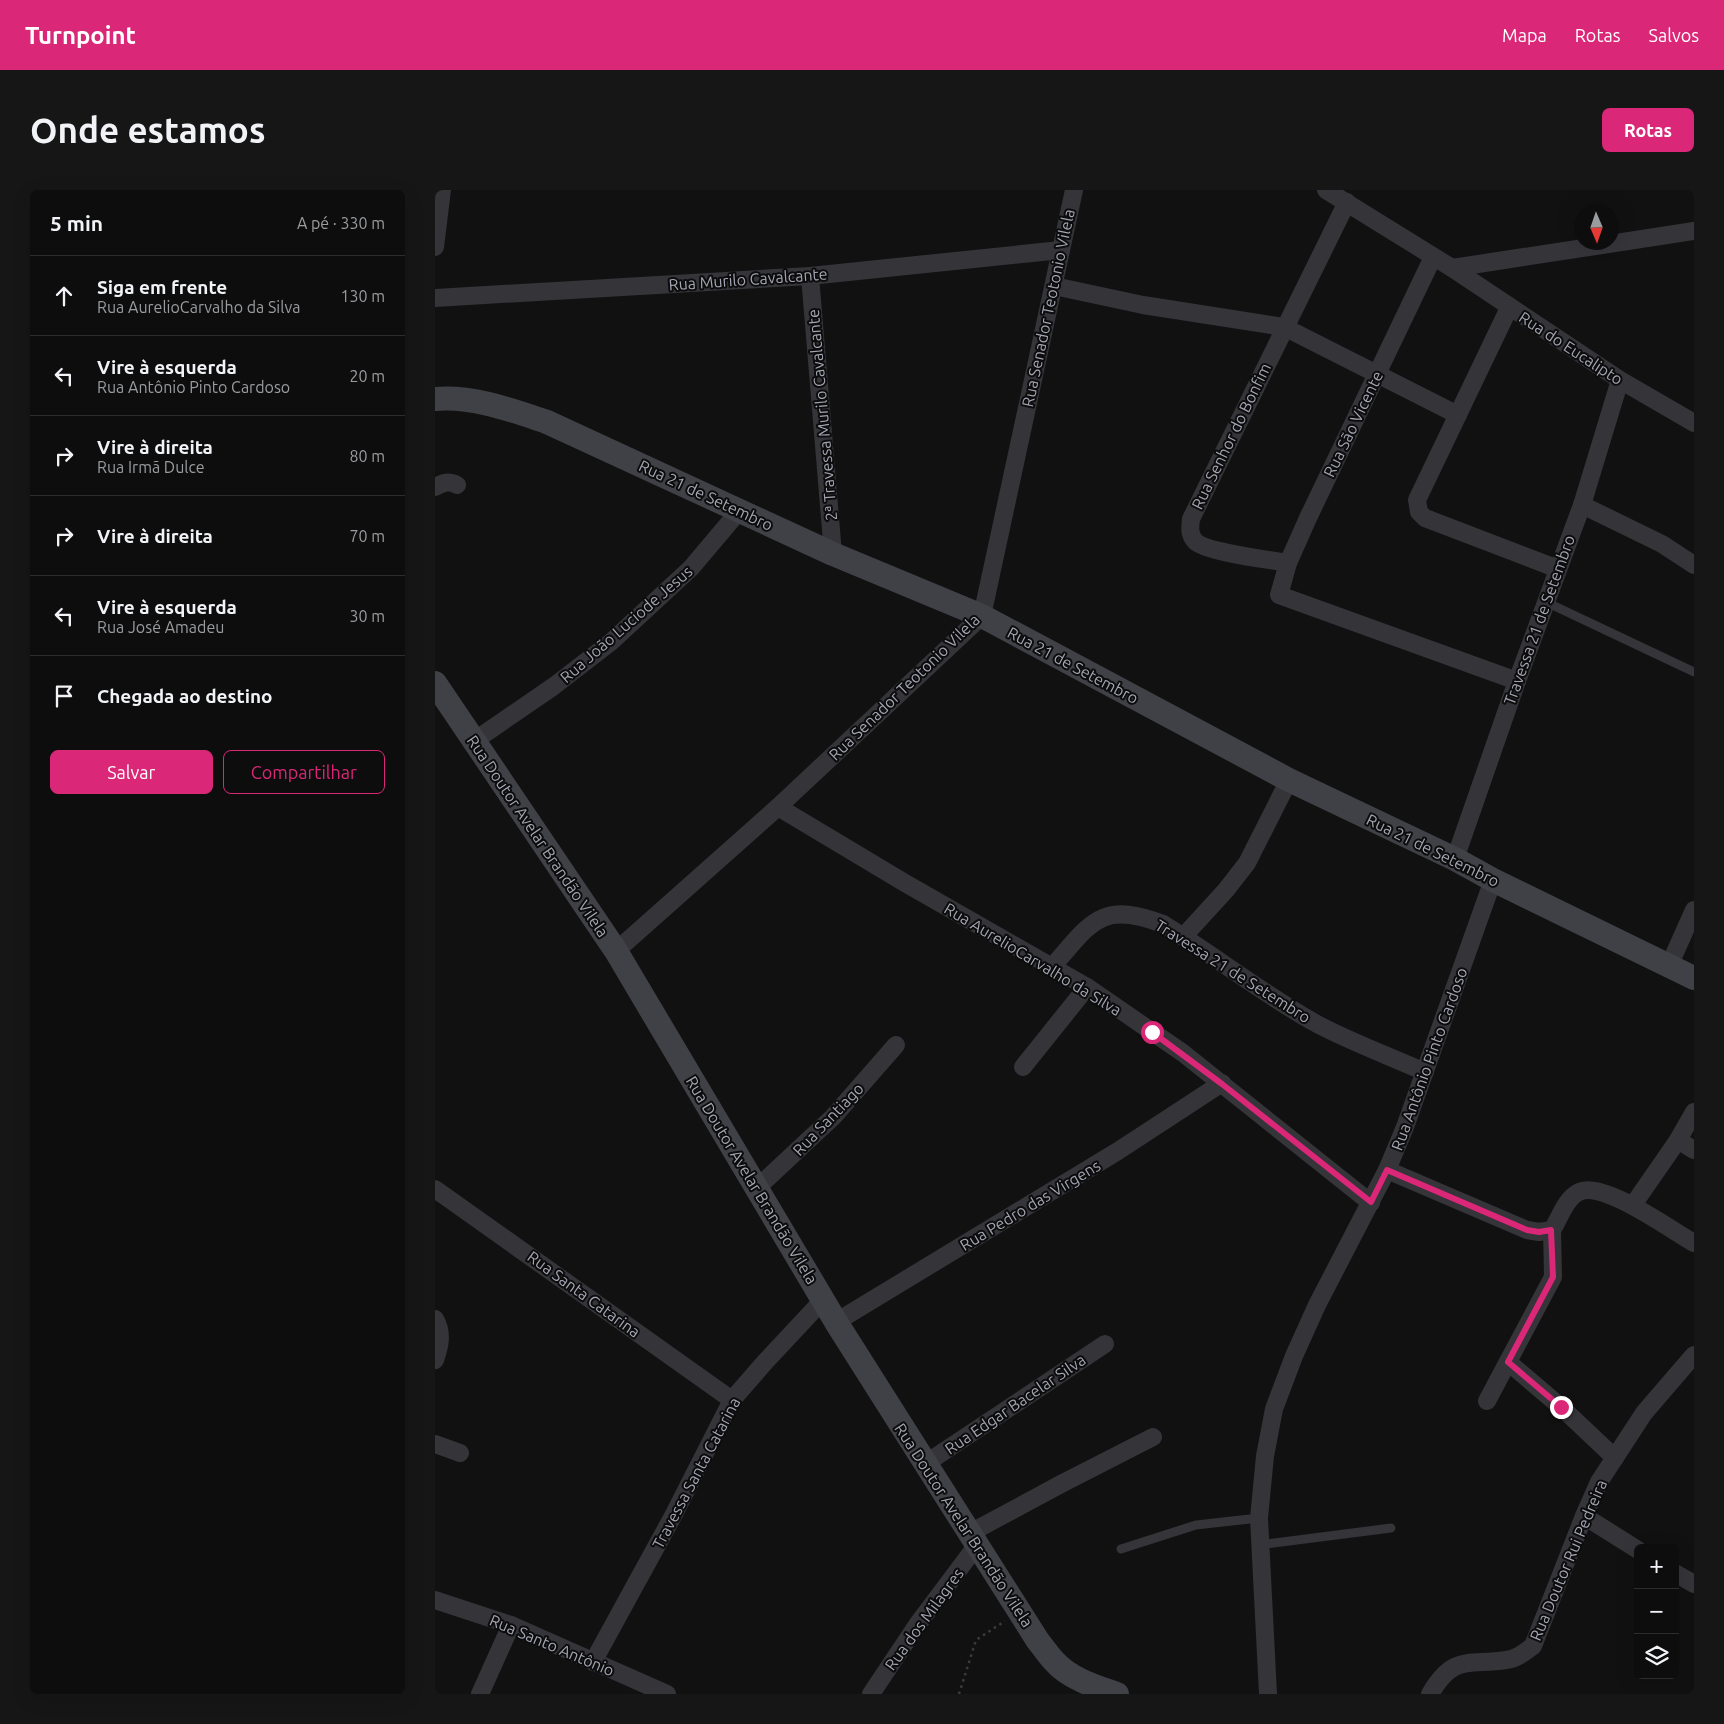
<!DOCTYPE html>
<html lang="pt">
<head>
<meta charset="utf-8">
<style>
	body { margin:0; font-family:Ubuntu,sans-serif; background:#161617; color:#f1f3f6 }
	.controls { position:absolute; right:15px; bottom:15px; display:grid; overflow:hidden; border-radius:8px; box-shadow:0 5px 20px #0002 }
	.controls button { width:45px; height:45px; display:grid; place-items:center; padding:0; border:0; border-bottom:1px solid #2d2d2e; background:#0d0d0e; color:#f1f3f6; font:25px sans-serif }
	.compass { position:absolute; left:1139px; top:15px; width:45px; height:45px; border-radius:50%; background:#0d0d0e; box-shadow:0 5px 20px #0002; rotate:178deg }
	.stop { position:absolute; width:15px; height:15px; margin:-11px; border:4px solid #db2777; border-radius:50%; background:#fff }
	.stop.end { background:#db2777; border-color:#fff; box-shadow:0 1px 5px #0008 }
	.list { margin:0; padding:0; list-style:none }
	h2 { display:flex; justify-content:space-between; align-items:center; height:65px; margin:0; padding:0 20px; font-size:21px }
	h2 small { font-size:16px; font-weight:400; color:#9a9c9e }
	.list li { display:grid; grid-template-columns:32px 1fr auto; gap:15px; align-items:center; box-sizing:border-box; height:80px; padding:0 20px; border-top:1px solid #2d2d2e }
	.list b { display:block; font-size:19px; white-space:nowrap }
	.list p { margin:0; font-size:16px; white-space:nowrap; color:#9a9c9e }
	.list em { font-size:16px; font-style:normal; color:#9a9c9e }
	.actions { display:flex; gap:10px; padding:15px 20px }
	.actions a { flex:1; padding:11px 0; border:1px solid #db2777; border-radius:8px; text-align:center; font-size:18px; color:#db2777 }
	.actions .main { background:#db2777; color:#fff }
	.icon { flex:none; width:28px; height:28px; fill:none; stroke:currentColor; stroke-width:2; stroke-linecap:round; stroke-linejoin:round }
	.map { position:relative; flex:none; width:1259px; height:1504px; overflow:hidden; border-radius:8px }
	header { display:flex; align-items:center; gap:30px; box-sizing:border-box; height:70px; padding:0 25px; background:#db2777; color:#fff }
	header strong { font-size:24px }
	nav { display:flex; gap:28px; margin-inline-start:auto; font-size:18px }
	.intro { display:flex; align-items:center; justify-content:space-between; box-sizing:border-box; height:120px; padding:0 30px }
	h1 { margin:0; font-size:35px }
	.button { padding:12px 22px; border-radius:8px; background:#db2777; color:#fff; font-size:18px; font-weight:700 }
	main { display:flex; gap:30px; padding:0 30px }
	aside { flex:1; background:#0d0d0e; border-radius:8px; box-shadow:0 5px 20px #0002 }
	.map>svg:first-child { display:block }
</style>
</head>
<body>
<header>
<strong>Turnpoint</strong>
<nav><a>Mapa</a><a>Rotas</a><a>Salvos</a></nav>
</header>
<div class="intro"><h1>Onde estamos</h1><a class="button">Rotas</a></div>
<main>
<aside>
<h2>5 min<small>A pé · 330 m</small></h2>
<ul class="list">
<li><svg class="icon" aria-label="ahead" viewBox="0 0 24 24"><path d="M12 20V5M6 11l6-6 6 6"/></svg><div><b>Siga em frente</b><p>Rua AurelioCarvalho da Silva</p></div><em>130 m</em></li>
<li><svg class="icon" aria-label="left" viewBox="0 0 24 24"><path d="M17 20v-9H6M10 6l-5 5 5 5"/></svg><div><b>Vire à esquerda</b><p>Rua Antônio Pinto Cardoso</p></div><em>20 m</em></li>
<li><svg class="icon" aria-label="right" viewBox="0 0 24 24"><path d="M7 20v-9h11M14 6l5 5-5 5"/></svg><div><b>Vire à direita</b><p>Rua Irmã Dulce</p></div><em>80 m</em></li>
<li><svg class="icon" aria-label="right" viewBox="0 0 24 24"><path d="M7 20v-9h11M14 6l5 5-5 5"/></svg><div><b>Vire à direita</b></div><em>70 m</em></li>
<li><svg class="icon" aria-label="left" viewBox="0 0 24 24"><path d="M17 20v-9H6M10 6l-5 5 5 5"/></svg><div><b>Vire à esquerda</b><p>Rua José Amadeu</p></div><em>30 m</em></li>
<li><svg class="icon" aria-label="arrive" viewBox="0 0 24 24"><path d="M6 21V4h12l-3 4 3 4H6"/></svg><div><b>Chegada ao destino</b></div></li>
</ul>
<div class="actions"><a class="main">Salvar</a><a>Compartilhar</a></div>
</aside>
<div class="map">
<svg width="1259" height="1504" viewBox="0 0 1259 1504">
	<rect width="100%" height="100%" fill="#111112"/>
	<g fill="none" stroke-linecap="round" stroke-linejoin="round">
		<!-- path -->
		<path stroke="#3a3b40" stroke-width="2.5" stroke-dasharray="2.5 4" stroke-linecap="butt" d="M524,1504L541,1450L570,1431"/>
		<!-- lane -->
		<g stroke="#343439" stroke-width="9">
			<path d="M1111,412L1259,482"/>
			<path d="M824,1355L956,1338"/>
			<path d="M686,1359L761,1335L824,1328"/>
		</g>
		<!-- street -->
		<g stroke="#343439" stroke-width="18">
			<path d="M891,0L1017,78L1259,41"/>
			<path d="M0,57L7,0"/>
			<path d="M998,67L873,328L853,373L844,405L1082,491"/>
			<path d="M1017,78L1185,190L1259,233"/>
			<path d="M375,86L398,364"/>
			<path d="M619,96L708,115L849,137L1023,225"/>
			<path d="M0,108L375,86L626,60"/>
			<path d="M1074,118L982,310L984,322L990,328L1123,379"/>
			<path d="M0,297C8,293 13,290 22,295"/>
			<path d="M1147,315L1227,354L1259,375"/>
			<path d="M853,373C836,370 769,362 760,351C754,344 755,338 756,329L912,12"/>
			<path d="M39,551L119,496L176,452L256,378L305,320"/>
			<path d="M343,617L470,693L652,797L748,863L936,1013"/>
			<path d="M1020,669L1082,491L1147,315L1185,190"/>
			<path d="M748,747L791,700L812,673L854,590"/>
			<path d="M181,761L343,617L547,426L639,0"/>
			<path d="M1234,776L1259,720"/>
			<path d="M617,777C656,733 665,710 728,734C780,766 828,804 882,834C916,852 954,866 990,882"/>
			<path d="M588,877L652,797"/>
			<path d="M1243,950L1259,960"/>
			<path d="M952,980L1092,1040L1104,1042L1117,1040C1125,1028 1130,1009 1144,1002C1168,990 1237,1041 1259,1053"/>
			<path d="M322,998L398,927L461,855"/>
			<path d="M0,999L297,1210"/>
			<path d="M1198,1015L1243,950L1259,922"/>
			<path d="M0,1129C8,1143 5,1156 0,1170"/>
			<path d="M401,1132L683,961L787,893"/>
			<path d="M1073,1172L1126,1217L1180,1268"/>
			<path d="M1052,1211L1118,1087L1117,1040"/>
			<path d="M0,1254L25,1263"/>
			<path d="M490,1274L670,1154"/>
			<path d="M1149,1326L1203,1360"/>
			<path d="M535,1343L626,1294L718,1247"/>
			<path d="M1240,1383L1259,1394"/>
			<path d="M0,1410L76,1435L232,1504"/>
			<path d="M158,1472L238,1326L297,1210L330,1172L388,1110"/>
			<path d="M45,1504L76,1435"/>
			<path d="M436,1504L482,1435L542,1355"/>
			<path d="M833,1504L824,1328L830,1266L839,1219L859,1166L882,1115L952,980L970,937L1058,690"/>
			<path d="M995,1504C1019,1463 1034,1476 1071,1470C1082,1469 1090,1462 1098,1456L1149,1326L1164,1292L1209,1223L1259,1165"/>
		</g>
		<!-- secondary -->
		<g stroke="#404147" stroke-width="24">
			<path d="M0,209C39,206 76,220 112,232L398,364L547,426L854,590L1020,669L1058,690L1259,788"/>
			<path d="M0,493L181,761L401,1132L603,1451C609,1458 614,1466 620,1472C635,1489 662,1497 682,1504"/>
		</g>
	</g>
	<g fill="none" stroke-linecap="round" stroke-linejoin="round">
		<!-- route -->
		<path stroke="#db2777" stroke-width="6" d="M717,842L787,894L936,1012L952,980L1092,1040L1104,1042L1116,1040L1118,1087L1073,1172L1126,1217"/>
	</g>
	<g text-anchor="middle" stroke-width="4" stroke-linejoin="round" paint-order="stroke">
		<!-- street labels -->
		<g font-size="16" fill="#a3a5b2" stroke="#0c0c0d">
			<text transform="translate(313 89) rotate(-4)" y="6">Rua Murilo Cavalcante</text>
			<text transform="translate(613 118) rotate(-78)" y="6">Rua Senador Teotonio Vilela</text>
			<text transform="translate(1136 158) rotate(33)" y="6">Rua do Eucalipto</text>
			<text transform="translate(387 225) rotate(-95)" y="6">2ª Travessa Murilo Cavalcante</text>
			<text transform="translate(918 234) rotate(-64)" y="6">Rua São Vicente</text>
			<text transform="translate(796 246) rotate(-64)" y="6">Rua Senhor do Bonfim</text>
			<text transform="translate(271 305) rotate(25)" y="6">Rua 21 de Setembro</text>
			<text transform="translate(1104 430) rotate(-70)" y="6">Travessa 21 de Setembro</text>
			<text transform="translate(191 434) rotate(-41)" y="6">Rua João Luciode Jesus</text>
			<text transform="translate(638 475) rotate(28)" y="6">Rua 21 de Setembro</text>
			<text transform="translate(469 497) rotate(-44)" y="6">Rua Senador Teotonio Vilela</text>
			<text transform="translate(103 646) rotate(56)" y="6">Rua Doutor Avelar Brandão Vilela</text>
			<text transform="translate(998 660) rotate(26)" y="6">Rua 21 de Setembro</text>
			<text transform="translate(598 769) rotate(31)" y="6">Rua AurelioCarvalho da Silva</text>
			<text transform="translate(798 781) rotate(32)" y="6">Travessa 21 de Setembro</text>
			<text transform="translate(994 869) rotate(-70)" y="6">Rua Antônio Pinto Cardoso</text>
			<text transform="translate(393 929) rotate(-46)" y="6">Rua Santiago</text>
			<text transform="translate(317 990) rotate(59)" y="6">Rua Doutor Avelar Brandão Vilela</text>
			<text transform="translate(595 1015) rotate(-31)" y="6">Rua Pedro das Virgens</text>
			<text transform="translate(149 1104) rotate(36)" y="6">Rua Santa Catarina</text>
			<text transform="translate(580 1214) rotate(-34)" y="6">Rua Edgar Bacelar Silva</text>
			<text transform="translate(261 1283) rotate(-62)" y="6">Travessa Santa Catarina</text>
			<text transform="translate(529 1335) rotate(57)" y="6">Rua Doutor Avelar Brandão Vilela</text>
			<text transform="translate(1133 1370) rotate(-67)" y="6">Rua Doutor Rui Pedreira</text>
			<text transform="translate(489 1429) rotate(-54)" y="6">Rua dos Milagres</text>
			<text transform="translate(117 1455) rotate(23)" y="6">Rua Santo Antônio</text>
		</g>
	</g>
</svg>
<div class="controls">
<button>+</button>
<button>−</button>
<button><svg class="icon" aria-label="layers" viewBox="0 0 24 24"><path d="M12 4l9 5-9 5-9-5zM3 14l9 5 9-5"/></svg></button>
</div>
<svg class="compass" viewBox="-18 -18 36 36"><path d="M0-13l5 13h-10z" fill="#e53935"/><path d="M0 13l5-13h-10z" fill="#9a9c9e"/></svg>
<div class="stop" style="left:717px;top:842px"></div>
<div class="stop end" style="left:1126px;top:1217px"></div>
</div>
</main>
</body>
</html>
